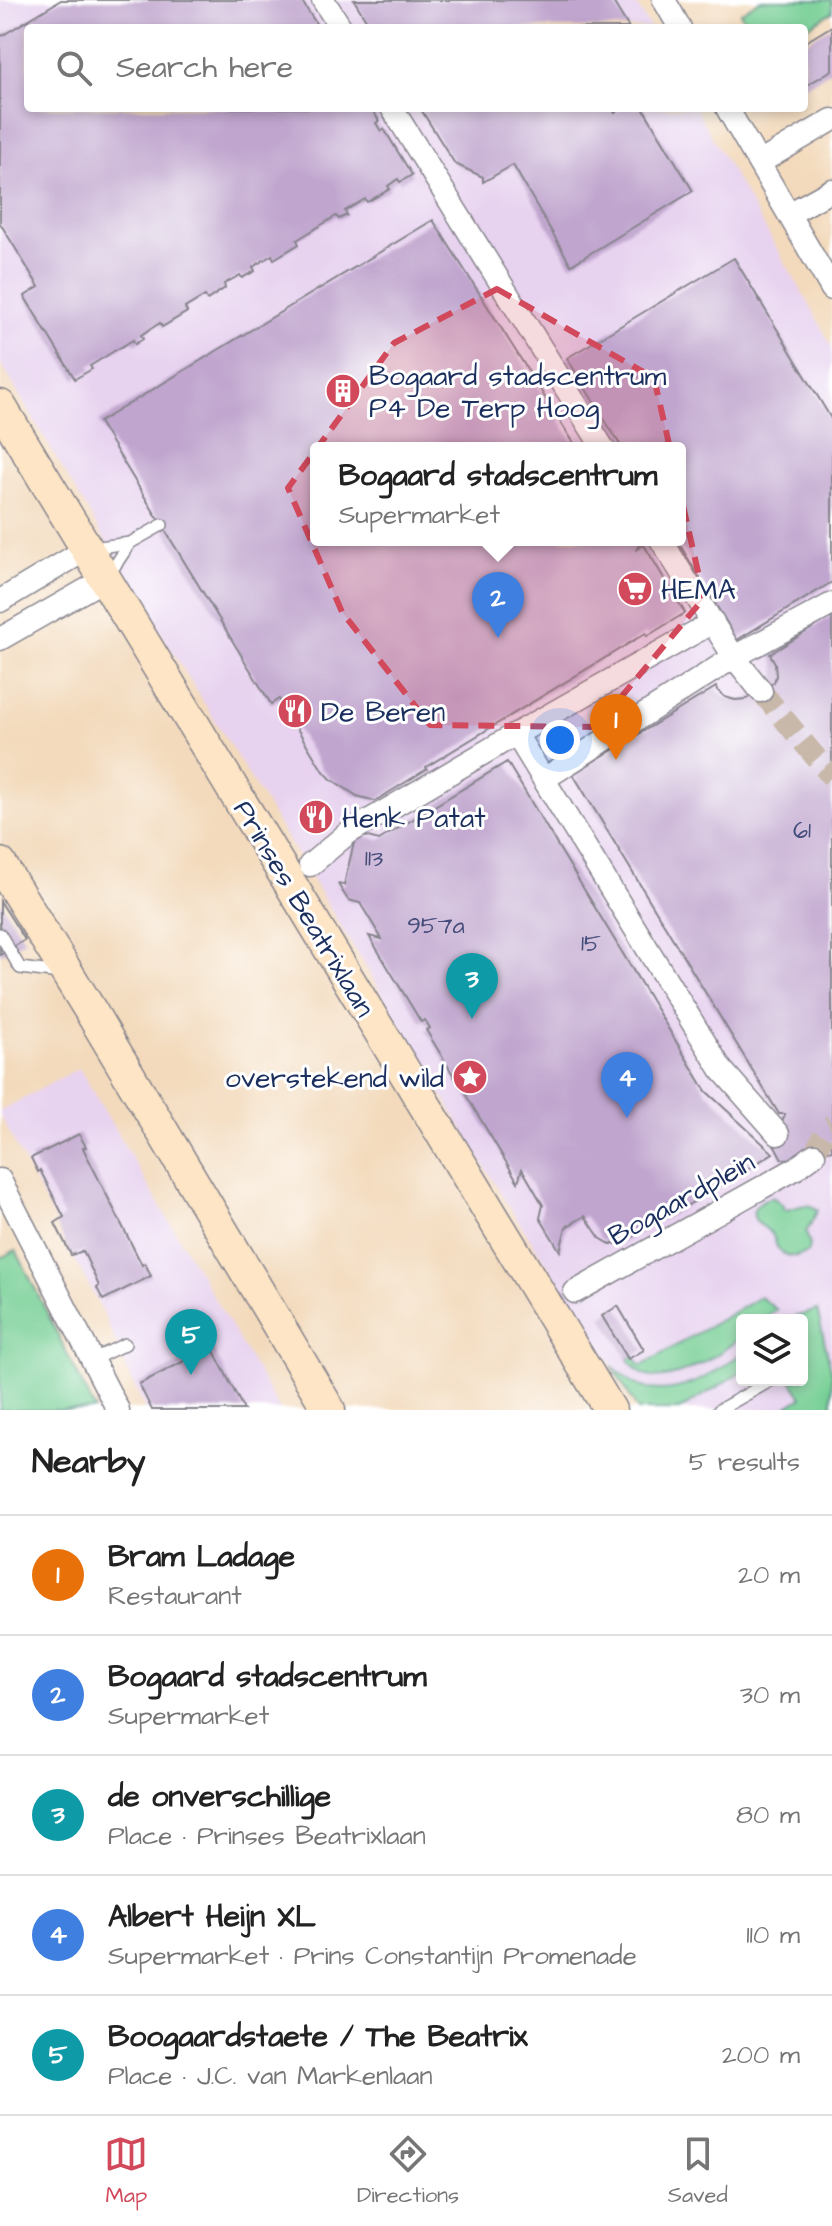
<!DOCTYPE html>
<html lang="en">
<head>
<meta charset="utf-8">
<style>
	body { margin:0; font-family:"Architects Daughter",sans-serif; background:#f6f6f6; color:#222 }
	.controls { position:absolute; right:24px; bottom:24px; display:grid; overflow:hidden; border-radius:8px; box-shadow:0 4px 12px #0003 }
	.controls button { width:72px; height:72px; display:grid; place-items:center; padding:0; border:0; border-bottom:2px solid #e0e0e0; background:#fff; color:#222; font:40px sans-serif }
	.you { position:absolute; left:560px; top:740px; width:28px; height:28px; margin:-20px; border:6px solid #fff; border-radius:50%; background:#1a73e8; box-shadow:0 0 0 12px #1a73e833 }
	.badge { display:grid; place-items:center; width:52px; height:52px; border-radius:50%; background:#d1495b; color:#fff; font-size:26px; font-weight:700 }
	.pin { position:absolute; translate:-50% -66px; filter:drop-shadow(0 2px 4px #0008) }
	.pin::after { content:''; position:absolute; top:42px; width:28px; height:24px; background:inherit; clip-path:polygon(0 0,100% 0,50% 100%) }
	.popup { position:absolute; left:310px; top:442px; width:376px; height:104px; box-sizing:border-box; display:grid; place-content:center; border-radius:8px; background:#fff; filter:drop-shadow(0 2px 6px #0005); font-size:26px; white-space:nowrap; color:#767676 }
	.popup b { font-size:30px; color:#222 }
	.popup::after { content:''; position:absolute; left:50%; top:100%; margin-left:-16px; border:16px solid transparent; border-top-color:#fff }
	.list { margin:0; padding:0; list-style:none }
	h2 { display:flex; justify-content:space-between; align-items:center; height:104px; margin:0; padding:0 32px; font-size:34px }
	h2 small { font-size:26px; font-weight:400; color:#767676 }
	.list li { display:grid; grid-template-columns:52px 1fr auto; gap:24px; align-items:center; box-sizing:border-box; height:120px; padding:0 32px; border-top:2px solid #e0e0e0 }
	.list b { display:block; font-size:30px; white-space:nowrap }
	.list p { margin:0; font-size:26px; white-space:nowrap; color:#767676 }
	.list em { font-size:26px; font-style:normal; color:#767676 }
	.icon { flex:none; width:44px; height:44px; fill:none; stroke:currentColor; stroke-width:2; stroke-linecap:round; stroke-linejoin:round }
	.map { position:relative; flex:none; width:832px; height:1410px; overflow:hidden }
	.search { position:absolute; background:#fff; box-shadow:0 4px 12px #0003; left:24px; right:24px; top:24px; height:88px; display:flex; align-items:center; gap:20px; box-sizing:border-box; padding:0 28px; border-radius:8px; color:#767676; font-size:30px }
	.sheet { height:704px; background:#fff }
	nav { display:flex; justify-content:space-around; align-items:center; box-sizing:border-box; height:112px; border-top:2px solid #e0e0e0; background:#fff; font-size:22px; color:#767676 }
	nav a { display:grid; justify-items:center; gap:4px }
	nav .on { color:#d1495b }
	.map>svg:first-child { display:block }
</style>
</head>
<body>
<div class="map">
<svg width="832" height="1410" viewBox="0 0 832 1410">
	<rect width="100%" height="100%" fill="#fff"/>
	<filter id="ink" filterUnits="userSpaceOnUse"><feTurbulence type="fractalNoise" baseFrequency=".0125" numOctaves="2"/><feDisplacementMap in="SourceGraphic" scale="16" xChannelSelector="R" yChannelSelector="G"/><feConvolveMatrix kernelMatrix="1 2 1 2 8 2 1 2 1" color-interpolation-filters="sRGB"/></filter>
	<filter id="wash" filterUnits="userSpaceOnUse"><feTurbulence type="fractalNoise" baseFrequency=".006" numOctaves="4" result="noise"/><feDisplacementMap in="SourceGraphic" scale="32" xChannelSelector="R" yChannelSelector="G"/><feGaussianBlur stdDeviation="1.8" result="paint"/><feColorMatrix in="noise" values="0 0 0 0 0 0 0 0 0 0 0 0 0 0 0 0 0 1.4 0 .05"/><feComposite in="paint" operator="in"/></filter>
	<g filter="url(#wash)">
		<rect width="100%" height="100%" fill="#f3dabc"/>
		<!-- built -->
		<g fill="#e7d2ef" fill-rule="evenodd">
			<path d="M0,0H634L650,28H28V108H695L808,302L832,347V1410H639L594,1336L504,1199L398,1020L110,549L18,393L0,362ZM316,448H680V540H316ZM742,1320H802V1380H742Z"/>
			<path d="M79,1068L280,1410H145L102,1311L0,1115V1111Z"/>
		</g>
		<!-- green -->
		<g fill="#77cf95" stroke="#497f7a" stroke-width="2">
			<path d="M760,0H832V12L804,29L750,28L740,13Z"/>
			<path d="M772,1197L782,1204L784,1210C797,1209 806,1200 818,1210L806,1232L810,1245L808,1252C798,1257 786,1259 778,1249C775,1244 775,1236 770,1232C765,1227 758,1225 755,1219C749,1207 763,1199 772,1197Z"/>
			<path d="M16,1250L95,1410H0V1258Z"/>
			<path d="M760,1297L777,1310L761,1320H742V1336C722,1353 667,1390 641,1373C636,1370 632,1364 628,1359L634,1356L641,1366Z"/>
			<path d="M817,1310L832,1373V1408L831,1410H781L802,1397L791,1380H802V1320H785Z"/>
			<path d="M742,1353V1372L679,1410H638L612,1366C620,1372 628,1381 637,1385C674,1401 714,1374 742,1353Z"/>
		</g>
		<g id="blocks">
			<!-- building -->
			<g fill="#c0a5ce">
				<path d="M61,0H301L319,28H28V108H371L379,121L376,123L381,131L384,129L412,175L400,182L398,179L388,186L390,189L367,202L365,199L345,211L347,215L339,219L336,216L318,227L297,240L299,244L274,259L272,255L253,267L255,271L242,278L240,275L224,284L225,288L207,300L205,296L185,308L187,312L162,327L160,323L141,335L143,339L135,344L133,340L111,353L90,366L92,369L75,379L26,299L25,296L39,287L0,223V37Z"/>
				<path d="M354,0H612L629,28H371Z"/>
				<path d="M832,26V70L804,87V43Z"/>
				<path d="M420,108H612L615,113L622,108H643L693,191L571,265L513,165L483,182V177L455,164Z"/>
				<path d="M433,220L577,448H316V540H641L637,549L644,545L685,613L647,636L646,633L426,767L427,769L375,801L357,796L331,779L321,768L279,699L271,704L99,422Z"/>
				<path d="M734,258L832,420V582L737,640L677,540H680V448H622L567,358Z"/>
				<path d="M832,616V1150L805,1158L782,1159L774,1144L785,1114H779L573,774L716,687L717,690L725,697L735,700L746,699L761,691L774,682L776,676L775,663L770,654Z"/>
				<path d="M507,762L706,1091L773,1153L714,1190L620,1244H610L600,1238L585,1216L566,1227L560,1251L540,1218L543,1205L522,1169L518,1182L466,1095L470,1093L465,1085L461,1088L426,1030L430,1028L425,1020L421,1022L369,936L382,939L360,903L348,900L338,884L344,885L356,834L379,840Z"/>
				<path d="M0,901L25,940L0,955Z"/>
				<path d="M79,1134L86,1147L83,1148L142,1265L145,1263L151,1276L103,1300L97,1288L99,1286L83,1251L71,1255L55,1223L64,1217L40,1170L38,1172L31,1158Z"/>
				<path d="M618,1306L644,1350L628,1359L602,1316Z"/>
				<path d="M212,1347L244,1410H152L139,1384Z"/>
			</g>
		</g>
	</g>
	<g filter="url(#ink)">
		<use href="#blocks" fill-opacity="0" stroke="#87848d" stroke-width="2"/>
		<g fill="none" stroke-linecap="round" stroke-linejoin="round">
			<!-- street-tunnel -->
			<g stroke="#c8b8a9" stroke-width="22" stroke-dasharray="22 11" stroke-linecap="butt">
				<path d="M761,691L832,777"/>
				<path d="M814,1155L827,1128L832,1125"/>
			</g>
			<defs>
				<g id="lane">
					<path d="M91,548L130,543L162,525"/>
					<path d="M108,576L130,543"/>
					<path d="M0,934L20,968L60,973"/>
					<path d="M92,1360L125,1344"/>
					<path d="M719,1410L772,1380"/>
				</g>
				<g id="street">
					<path d="M323,0L341,28"/>
					<path d="M664,0L680,28"/>
					<path d="M392,108L603,448"/>
					<path d="M727,108L832,289"/>
					<path d="M759,163L832,120"/>
					<path d="M789,214L832,190"/>
					<path d="M661,540L734,657L761,691"/>
					<path d="M0,601L87,549"/>
					<path d="M0,639L105,579"/>
					<path d="M516,734L721,1069L778,1134"/>
					<path d="M544,779L734,657L832,604"/>
					<path d="M310,865L348,833L516,734L713,622"/>
					<path d="M0,1180L118,1410"/>
					<path d="M575,1292L795,1169L814,1155"/>
				</g>
				<g id="secondary">
					<path d="M0,406L610,1410"/>
					<path d="M0,864L90,1010L329,1410"/>
				</g>
			</defs>
			<!-- lane casing -->
			<use href="#lane" stroke="#87848d" stroke-width="14"/>
			<!-- street casing -->
			<use href="#street" stroke="#87848d" stroke-width="25"/>
			<!-- secondary casing -->
			<use href="#secondary" stroke="#87848d" stroke-width="35"/>
			<!-- lane -->
			<use href="#lane" stroke="#fff" stroke-width="11"/>
			<!-- street -->
			<use href="#street" stroke="#fff" stroke-width="22"/>
			<!-- secondary -->
			<use href="#secondary" stroke="#fde5c5" stroke-width="32"/>
		</g>
	</g>
	<!-- marked area -->
	<path fill="#d1495b" fill-opacity="0.2" stroke="#d1495b" stroke-width="6" stroke-dasharray="16 10" stroke-linejoin="round" d="M497,289L654,378L704,598L596,727L430,725L342,612L288,488L394,343Z"/>
	<!-- icons -->
	<defs>
		<symbol id="building-disc" viewBox="-11 -11 22 22"><circle r="9.5" fill="#d1495b" stroke="#fff"/><path d="M-4-6H4V6H1V3H-1V6H-4ZM-2.5-4.3h1.7v1.8h-1.7ZM.8-4.3h1.7v1.8H.8ZM-2.5-1h1.7V.8h-1.7ZM.8-1h1.7V.8H.8Z" fill="#fff"/></symbol>
		<symbol id="supermarket-disc" viewBox="-11 -11 22 22"><circle r="9.5" fill="#d1495b" stroke="#fff"/><path d="M-6-5.5h2.5l.6 2H6L4.5 2H-2.5L-4.4-4H-6ZM-1.5 3.2a1.3 1.3 0 1 0 .1 0ZM3 3.2a1.3 1.3 0 1 0 .1 0Z" fill="#fff"/></symbol>
		<symbol id="restaurant-disc" viewBox="-11 -11 22 22"><circle r="9.5" fill="#d1495b" stroke="#fff"/><path d="M-5-6h1v4h1v-4h1v4h1v-4h1v5L-1.5 .5V6h-2V.5L-5-1ZM5-6V6H3V1.5H1.5Q1.5-4 5-6Z" fill="#fff"/></symbol>
		<symbol id="sight-disc" viewBox="-11 -11 22 22"><circle r="9.5" fill="#d1495b" stroke="#fff"/><path d="M0-6L1.8-2.2L6-1.7L2.9 1.2L3.7 5.4L0 3.3L-3.7 5.4L-2.9 1.2L-6-1.7L-1.8-2.2Z" fill="#fff"/></symbol>
	</defs>
	<g fill-rule="evenodd">
		<use href="#building-disc" x="323" y="371" width="40" height="40"/>
		<use href="#supermarket-disc" x="615" y="569" width="40" height="40"/>
		<use href="#restaurant-disc" x="275" y="691" width="40" height="40"/>
		<use href="#restaurant-disc" x="296" y="797" width="40" height="40"/>
		<use href="#sight-disc" x="450" y="1057" width="40" height="40"/>
	</g>
	<g text-anchor="middle" stroke-width="6" stroke-linejoin="round" paint-order="stroke">
		<!-- number labels -->
		<g font-size="24" fill="#444c7a">
			<text x="802" y="838">61</text>
			<text x="374" y="866">113</text>
			<text x="436" y="933">957a</text>
			<text x="591" y="951">15</text>
		</g>
		<!-- poi labels -->
		<g font-size="28" fill="#1b2f5e" stroke="#fff" text-anchor="start">
			<text x="369" y="385">Bogaard stadscentrum<tspan x="369" dy="32">P4 De Terp Hoog</tspan></text>
			<text x="661" y="599">HEMA</text>
			<text x="321" y="721">De Beren</text>
			<text x="342" y="827">Henk Patat</text>
			<text x="444" y="1087" text-anchor="end">overstekend wild</text>
		</g>
		<!-- street labels -->
		<g font-size="28" fill="#1b2f5e" stroke="#fff">
			<text transform="translate(305 908) rotate(59)" y="10">Prinses Beatrixlaan</text>
			<text transform="translate(681 1198) rotate(-29)" y="10">Bogaardplein</text>
		</g>
	</g>
</svg>
<div class="controls">
<button><svg class="icon" aria-label="layers" viewBox="0 0 24 24"><path d="M12 4l9 5-9 5-9-5zM3 14l9 5 9-5"/></svg></button>
</div>
<div class="you"></div>
<div class="pin badge" style="left:616px;top:760px;background:#e8710a">1</div>
<div class="pin badge" style="left:498px;top:638px;background:#3f7fe0">2</div>
<div class="popup"><b>Bogaard stadscentrum</b>Supermarket</div>
<div class="pin badge" style="left:472px;top:1019px;background:#0f9aa8">3</div>
<div class="pin badge" style="left:627px;top:1118px;background:#3f7fe0">4</div>
<div class="pin badge" style="left:191px;top:1375px;background:#0f9aa8">5</div>
<div class="search"><svg class="icon" aria-label="search" viewBox="0 0 24 24"><circle cx="10" cy="10" r="6"/><path d="M15 15l6 6"/></svg>Search here</div>
</div>
<section class="sheet">
<h2>Nearby<small>5 results</small></h2>
<ul class="list">
<li><span class="badge" style="background:#e8710a">1</span><div><b>Bram Ladage</b><p>Restaurant</p></div><em>20 m</em></li>
<li><span class="badge" style="background:#3f7fe0">2</span><div><b>Bogaard stadscentrum</b><p>Supermarket</p></div><em>30 m</em></li>
<li><span class="badge" style="background:#0f9aa8">3</span><div><b>de onverschillige</b><p>Place · Prinses Beatrixlaan</p></div><em>80 m</em></li>
<li><span class="badge" style="background:#3f7fe0">4</span><div><b>Albert Heijn XL</b><p>Supermarket · Prins Constantijn Promenade</p></div><em>110 m</em></li>
<li><span class="badge" style="background:#0f9aa8">5</span><div><b>Boogaardstaete / The Beatrix</b><p>Place · J.C. van Markenlaan</p></div><em>200 m</em></li>
</ul>
</section>
<nav>
<a class="on"><svg class="icon" aria-label="map" viewBox="0 0 24 24"><path d="M3 6l6-2 6 2 6-2v14l-6 2-6-2-6 2zM9 4v14M15 6v14"/></svg>Map</a>
<a><svg class="icon" aria-label="directions" viewBox="0 0 24 24"><path d="M12 3l9 9-9 9-9-9zM9 14v-3h6M13 9l2 2-2 2"/></svg>Directions</a>
<a><svg class="icon" aria-label="saved" viewBox="0 0 24 24"><path d="M7 4h10v16l-5-4-5 4z"/></svg>Saved</a>
</nav>
</body>
</html>
